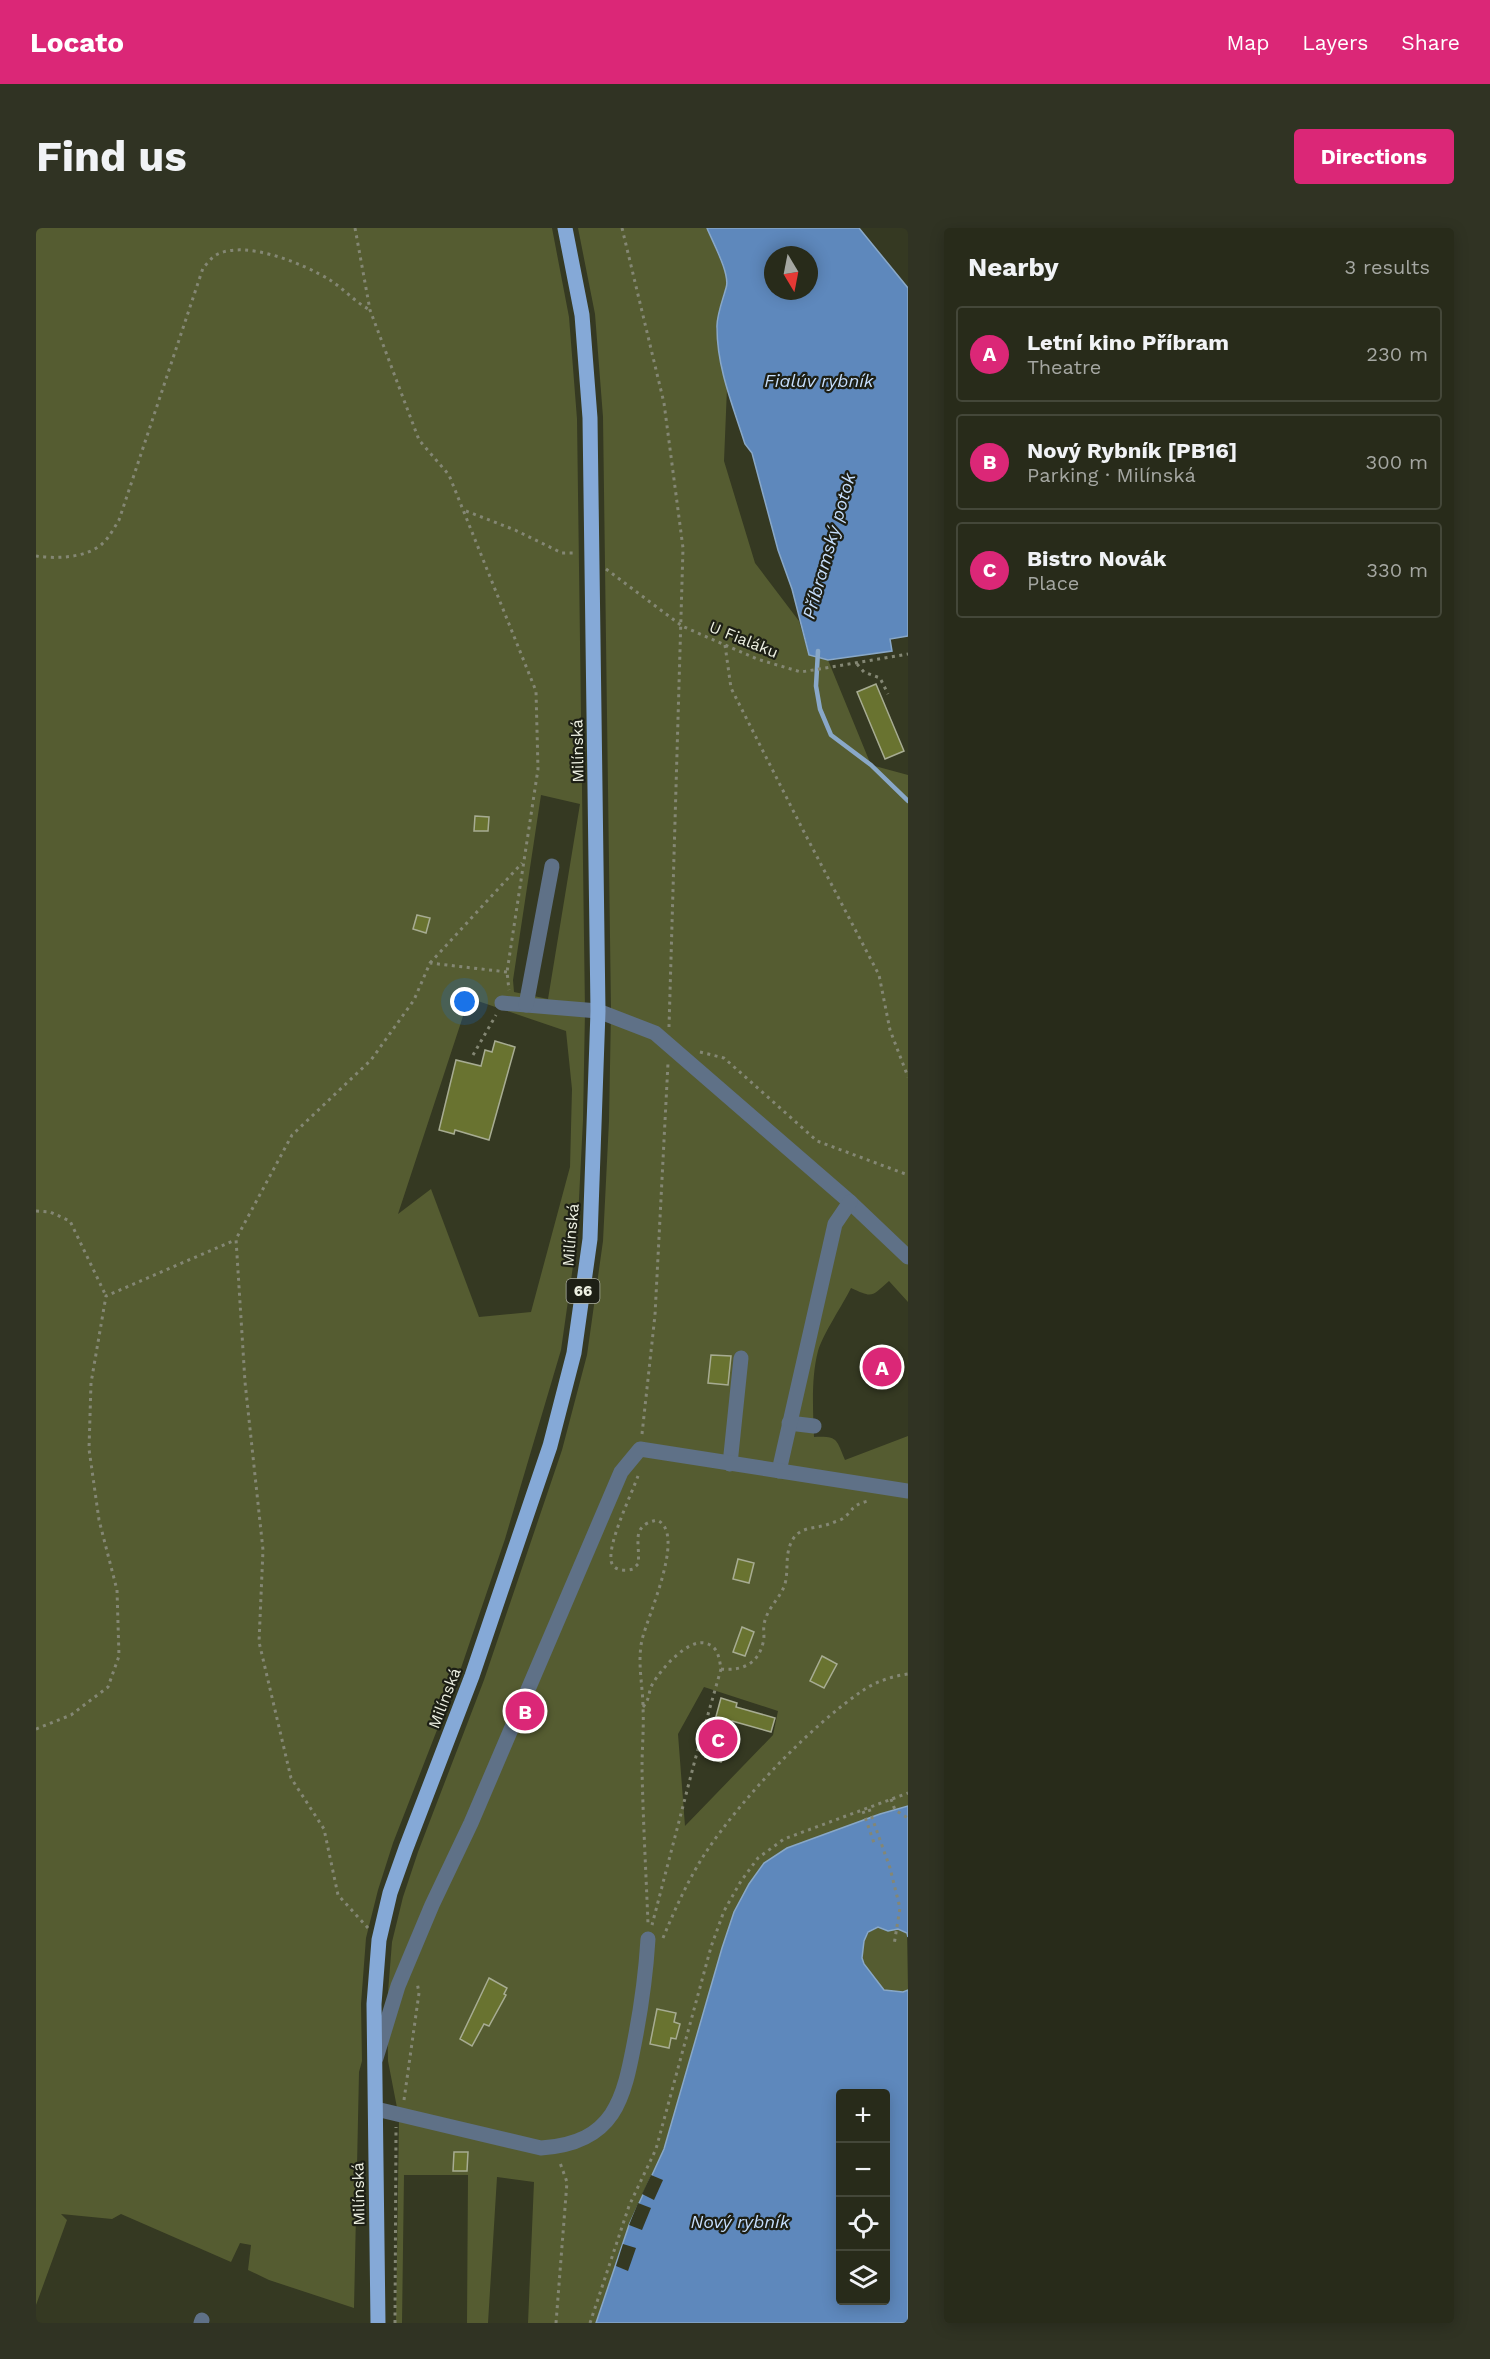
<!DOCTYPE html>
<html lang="en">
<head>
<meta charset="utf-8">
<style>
	body { margin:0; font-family:"Work Sans",sans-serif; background:#303323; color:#f1f3f6 }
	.controls { position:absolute; right:18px; bottom:18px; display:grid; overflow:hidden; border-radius:6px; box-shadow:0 3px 15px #0003 }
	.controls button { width:54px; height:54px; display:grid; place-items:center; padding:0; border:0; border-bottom:2px solid #444739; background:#282b1a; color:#f1f3f6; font:30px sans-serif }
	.compass { position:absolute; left:728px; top:18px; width:54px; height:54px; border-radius:50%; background:#282b1a; box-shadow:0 3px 15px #0003; rotate:170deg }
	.you { position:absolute; left:429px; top:774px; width:21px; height:21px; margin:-15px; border:4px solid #fff; border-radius:50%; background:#1a73e8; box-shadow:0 0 0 9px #1a73e833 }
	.badge { display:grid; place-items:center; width:39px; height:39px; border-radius:50%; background:#db2777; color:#fff; font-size:20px; font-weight:700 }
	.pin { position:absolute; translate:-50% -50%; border:3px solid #fff; box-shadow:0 2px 6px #0006 }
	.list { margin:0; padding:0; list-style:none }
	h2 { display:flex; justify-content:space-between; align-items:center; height:78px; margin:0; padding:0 24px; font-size:26px }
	h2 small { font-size:20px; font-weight:400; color:#a5a7a2 }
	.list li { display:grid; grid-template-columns:39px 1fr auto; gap:18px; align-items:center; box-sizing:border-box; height:96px; margin:0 12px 12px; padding:0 12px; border:2px solid #444739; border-radius:6px }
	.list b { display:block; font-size:22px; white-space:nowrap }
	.list p { margin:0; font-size:20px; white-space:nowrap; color:#a5a7a2 }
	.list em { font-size:20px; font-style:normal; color:#a5a7a2 }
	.icon { flex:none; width:33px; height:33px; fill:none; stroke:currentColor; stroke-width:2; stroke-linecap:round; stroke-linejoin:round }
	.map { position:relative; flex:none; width:872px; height:2095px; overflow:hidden; border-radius:6px }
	header { display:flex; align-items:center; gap:36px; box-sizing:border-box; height:84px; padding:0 30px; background:#db2777; color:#fff }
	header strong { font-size:28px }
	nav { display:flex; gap:33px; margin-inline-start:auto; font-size:21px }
	.intro { display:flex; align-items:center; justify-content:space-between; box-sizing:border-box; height:144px; padding:0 36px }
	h1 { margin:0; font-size:42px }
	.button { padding:15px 27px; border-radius:6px; background:#db2777; color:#fff; font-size:21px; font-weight:700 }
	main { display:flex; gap:36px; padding:0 36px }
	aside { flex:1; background:#282b1a; border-radius:6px; box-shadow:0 3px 15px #0003 }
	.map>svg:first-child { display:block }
</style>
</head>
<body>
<header>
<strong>Locato</strong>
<nav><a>Map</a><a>Layers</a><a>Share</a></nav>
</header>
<div class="intro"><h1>Find us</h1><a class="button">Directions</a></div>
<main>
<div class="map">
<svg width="872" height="2095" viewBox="0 0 872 2095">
	<rect width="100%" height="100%" fill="#353922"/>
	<!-- green -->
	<g fill="#555c31" fill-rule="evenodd">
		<path d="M0,0H516L533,89L541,191L549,783L547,892L541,1010L525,1122L469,1311L424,1443L357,1615L342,1662L330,1710L325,1776L326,1833L323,1844L318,2080L233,2052L212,2042L215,2017L204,2015L195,2034L85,1986L76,1991L25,1986L31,1992L0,2077ZM505,567L544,576L512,771L478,764L477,752ZM433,770L530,803L536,861L534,939L495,1084L443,1089L395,961L362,986Z"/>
		<path d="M542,0H671L690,46L691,59L687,67V79L680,99L686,141L691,160L688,233L719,335L763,393L773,427L792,432L835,537L872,547V1074L853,1053C835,1069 837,1070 815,1060C806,1078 787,1106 782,1123C775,1150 777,1181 778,1209C802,1208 800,1211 809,1232L872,1208V1578L844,1586L751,1620L728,1635L713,1656L698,1684L686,1720L628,1921L593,1997L560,2095H492L498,1954L461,1949L452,2095H431L432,1947H368L366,2095H360L363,1890L352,1833L351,1777L356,1714L367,1669L382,1624L448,1452L526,1222L551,1127L567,1013L573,893L575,783L567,189L559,86ZM668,1459L742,1483L737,1507L649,1598L642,1506Z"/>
		<path d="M843,1699L852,1703L862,1701L871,1705L872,1762L867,1764L848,1762L828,1736L826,1730L828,1713L833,1704Z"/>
	</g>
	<!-- water -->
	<g fill="#5e88bc" stroke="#89a8c8" stroke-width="1.5" fill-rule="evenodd">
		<path d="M671,0H823L872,60V408L854,411L856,423L792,432L773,427L756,361L742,322L716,225L709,216C697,178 681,140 681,100C680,89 687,71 690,60C695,47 676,13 671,0ZM737,27H773V63H737Z"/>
		<path d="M872,1578V1709L871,1705L862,1701L852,1703L842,1699L832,1704L828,1713L826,1730L828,1736L848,1762L867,1764L872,1762V2095H560L593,1997L628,1921L686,1720L698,1684L713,1656L728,1635L751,1620L844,1586ZM804,1866H850V2072H804Z"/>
	</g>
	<!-- pier -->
	<g fill="#353922">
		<path d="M615,1947L627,1952L618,1972L606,1966Z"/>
		<path d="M602,1975L615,1980L606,2002L593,1997Z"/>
		<path d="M587,2016L600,2020L592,2043L580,2038Z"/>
	</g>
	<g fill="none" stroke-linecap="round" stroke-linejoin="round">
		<!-- stream -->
		<path stroke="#89a8c8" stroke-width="4.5" d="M782,423L780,458L784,481L795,507L835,537L872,573"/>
	</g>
	<!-- building -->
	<g fill="#697330" stroke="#a7ac92" stroke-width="1.5">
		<path d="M840,456L868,523L849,531L821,464Z"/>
		<path d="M439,588L453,589L452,603H438Z"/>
		<path d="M381,687L394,690L390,705L377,701Z"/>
		<path d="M459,813L479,819L453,912L419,902L418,906L403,902L420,832L445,838L449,822L456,824Z"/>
		<path d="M675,1127L695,1128L692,1157L672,1155Z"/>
		<path d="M702,1331L718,1335L713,1355L697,1351Z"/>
		<path d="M706,1399L718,1404L709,1428L697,1424Z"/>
		<path d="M786,1428L801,1436L788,1460L774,1453Z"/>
		<path d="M685,1470L701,1475L700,1479L739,1490L735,1504L696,1493L685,1534L669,1529Z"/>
		<path d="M453,1750L471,1760L468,1766L470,1767L453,1798L448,1796L436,1818L424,1811Z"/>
		<path d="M621,1781L640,1785L638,1794L644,1796L640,1811L635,1810L633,1820L614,1816Z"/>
		<path d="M418,1924H432L431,1943H417Z"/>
	</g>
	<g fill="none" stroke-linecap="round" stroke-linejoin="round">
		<!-- path -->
		<g stroke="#848774" stroke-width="3" stroke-dasharray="3 4.5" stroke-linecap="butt">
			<path d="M319,0L334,82L383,212L413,247L500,463L502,541L471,744L473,762"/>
			<path d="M586,0L628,175L647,320L633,799"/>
			<path d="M430,283L479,302L526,325H541"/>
			<path d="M0,328C20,331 50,330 66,316C73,310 78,300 83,292L167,40C171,36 175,30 180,27C209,11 268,36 294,52C308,61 319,74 334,82"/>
			<path d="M570,341L646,398L721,431L765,444L872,426"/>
			<path d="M689,417L695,460L767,602L843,747L854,802L872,849"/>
			<path d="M821,436L828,444L844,450L852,466"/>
			<path d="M394,735L486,635"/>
			<path d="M664,824L688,830L781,913L872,947"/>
			<path d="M437,827L460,787"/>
			<path d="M0,983L14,984L34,993L70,1068"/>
			<path d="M606,1206L619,1087L632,835"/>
			<path d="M602,1248C595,1267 573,1313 575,1331C575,1342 588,1344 597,1341L602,1336C605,1316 593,1298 621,1292C651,1305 611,1389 606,1412C601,1435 607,1458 607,1480C608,1500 606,1520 606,1540C607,1592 610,1644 612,1696"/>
			<path d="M685,1441C706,1443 722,1436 727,1415C729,1409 727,1403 728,1397C730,1381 744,1371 749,1356C753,1341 748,1326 757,1311C765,1298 780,1301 793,1296C797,1294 803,1293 806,1291C819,1282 813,1278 832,1273"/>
			<path d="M607,1479C614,1471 612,1465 616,1457C624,1442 651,1411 669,1415C682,1418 683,1429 685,1441L659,1532L616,1697"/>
			<path d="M0,1501L35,1487L72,1459L83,1428L81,1362L63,1292L53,1221L55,1155L70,1068L199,1012"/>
			<path d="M855,1571L859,1582L872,1590"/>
			<path d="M833,1581L854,1640L864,1680L858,1717"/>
			<path d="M827,1583L838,1615"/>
			<path d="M332,1700L302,1667L288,1601L255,1550L223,1414L227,1322L209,1154L200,1011L256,907L335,832L378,772L394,735L471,744"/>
			<path d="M627,1710C639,1681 653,1650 670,1624C707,1569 774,1498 829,1461C842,1453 857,1448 872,1446"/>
			<path d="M368,1872L383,1765L381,1754"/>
			<path d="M359,2095L360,1899"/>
			<path d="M520,2095L531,1954L523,1932"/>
			<path d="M554,2095L593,1978L620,1921L675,1719L688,1683L705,1653L722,1630L748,1611L872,1565"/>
		</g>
		<!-- minor -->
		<g stroke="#5f7187" stroke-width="15">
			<path d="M466,775L562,783L619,805L814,974L872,1029"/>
			<path d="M490,777L516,638"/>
			<path d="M753,1195L778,1198"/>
			<path d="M694,1236L705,1130"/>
			<path d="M743,1243L799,996L814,974"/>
			<path d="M340,1830L362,1758L396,1677L435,1595L585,1244L604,1221L872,1263"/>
			<path d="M340,1881L505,1920C581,1915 588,1869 600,1806C606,1774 610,1743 612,1711"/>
			<path d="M165,2095L166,2092"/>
		</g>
		<!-- major -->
		<path stroke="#85a9d7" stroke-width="15" d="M342,2095L338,1776L343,1712L354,1665L370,1620L436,1448L514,1218L538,1125L554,1011L562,783L554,190L546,87L529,0"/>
	</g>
	<g text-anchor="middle" stroke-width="4.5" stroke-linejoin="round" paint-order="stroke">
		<!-- shield labels -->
		<rect fill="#1d1f15" stroke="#afb2a5" stroke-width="1.5" x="530.5" y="1051" width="33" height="24" rx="4.5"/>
		<g font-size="15" font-weight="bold" fill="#eef1e3">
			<text x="547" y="1068">66</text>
		</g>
		<!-- street labels -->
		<g font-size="16" fill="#eef1e3" stroke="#1d1f15">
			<text transform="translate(708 411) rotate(22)" y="6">U Fialáku</text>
			<text transform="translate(541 523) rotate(-91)" y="6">Milínská</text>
			<text transform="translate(534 1007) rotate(-85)" y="6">Milínská</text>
			<text transform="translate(408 1470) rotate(-69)" y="6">Milínská</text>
			<text transform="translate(322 1966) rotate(-91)" y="6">Milínská</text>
		</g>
		<!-- water labels -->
		<g font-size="18" font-style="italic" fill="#c6defc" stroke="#1d1f15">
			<text x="783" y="159">Fialúv rybník</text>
			<text transform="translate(793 318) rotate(-74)" y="6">Příbramský potok</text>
			<text x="704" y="2000">Nový rybník</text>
		</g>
	</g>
</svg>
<div class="controls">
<button>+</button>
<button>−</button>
<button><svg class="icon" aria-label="locate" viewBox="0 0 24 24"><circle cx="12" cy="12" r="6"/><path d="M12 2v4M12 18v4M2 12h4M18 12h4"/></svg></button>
<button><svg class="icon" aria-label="layers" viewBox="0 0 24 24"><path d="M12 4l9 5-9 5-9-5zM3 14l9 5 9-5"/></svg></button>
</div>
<svg class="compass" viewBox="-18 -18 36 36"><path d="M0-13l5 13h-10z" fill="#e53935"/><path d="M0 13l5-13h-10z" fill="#a5a7a2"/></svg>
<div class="you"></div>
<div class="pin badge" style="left:846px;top:1139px">A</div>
<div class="pin badge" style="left:489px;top:1483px">B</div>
<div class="pin badge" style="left:682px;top:1511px">C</div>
</div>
<aside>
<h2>Nearby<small>3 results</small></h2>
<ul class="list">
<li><span class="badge">A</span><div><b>Letní kino Příbram</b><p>Theatre</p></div><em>230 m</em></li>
<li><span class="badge">B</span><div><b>Nový Rybník [PB16]</b><p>Parking · Milínská</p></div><em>300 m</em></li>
<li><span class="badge">C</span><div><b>Bistro Novák</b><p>Place</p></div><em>330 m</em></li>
</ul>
</aside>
</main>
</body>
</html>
